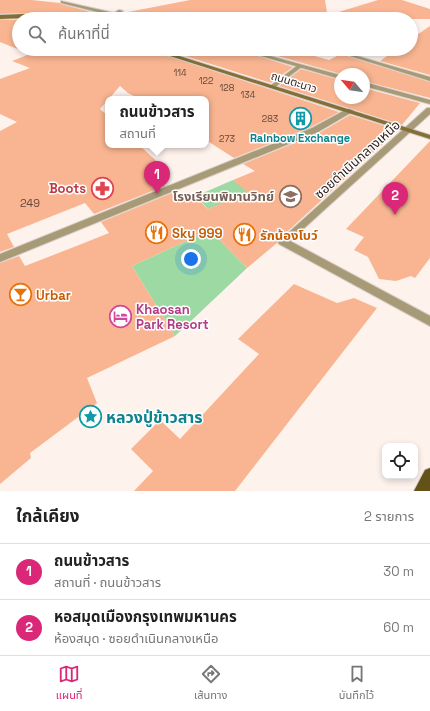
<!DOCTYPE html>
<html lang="th">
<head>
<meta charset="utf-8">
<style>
	body { margin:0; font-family:"Space Grotesk","Noto Sans Thai",sans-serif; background:#f6f6f6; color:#222 }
	.controls { position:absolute; right:12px; bottom:12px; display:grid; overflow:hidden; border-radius:8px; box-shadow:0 2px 6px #0003 }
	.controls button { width:36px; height:36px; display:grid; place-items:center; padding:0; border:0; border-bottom:1px solid #e0e0e0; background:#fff; color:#222; font:20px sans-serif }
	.compass { position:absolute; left:334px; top:68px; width:36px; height:36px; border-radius:50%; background:#fff; box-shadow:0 2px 6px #0003; rotate:299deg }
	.you { position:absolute; left:191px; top:259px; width:14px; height:14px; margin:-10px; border:3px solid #fff; border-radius:50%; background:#1a73e8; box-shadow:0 0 0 6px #1a73e833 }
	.badge { display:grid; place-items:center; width:26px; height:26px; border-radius:50%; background:#db2777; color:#fff; font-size:13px; font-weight:700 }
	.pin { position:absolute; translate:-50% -33px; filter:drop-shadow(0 1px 2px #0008) }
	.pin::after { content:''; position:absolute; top:21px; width:14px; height:12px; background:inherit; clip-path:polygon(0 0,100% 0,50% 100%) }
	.popup { position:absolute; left:105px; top:96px; width:104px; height:52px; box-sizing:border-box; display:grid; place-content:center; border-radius:8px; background:#fff; filter:drop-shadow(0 1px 3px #0005); font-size:13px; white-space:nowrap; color:#767676 }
	.popup b { font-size:15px; color:#222 }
	.popup::after { content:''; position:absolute; left:50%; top:100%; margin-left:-8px; border:8px solid transparent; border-top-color:#fff }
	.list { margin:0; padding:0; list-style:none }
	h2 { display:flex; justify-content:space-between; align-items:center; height:52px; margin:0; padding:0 16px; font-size:17px }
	h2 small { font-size:13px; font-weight:400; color:#767676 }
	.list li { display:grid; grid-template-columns:26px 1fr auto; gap:12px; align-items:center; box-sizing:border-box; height:56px; padding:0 16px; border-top:1px solid #e0e0e0 }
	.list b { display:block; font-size:15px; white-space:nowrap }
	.list p { margin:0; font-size:13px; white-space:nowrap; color:#767676 }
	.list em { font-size:13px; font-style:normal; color:#767676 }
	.icon { flex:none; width:22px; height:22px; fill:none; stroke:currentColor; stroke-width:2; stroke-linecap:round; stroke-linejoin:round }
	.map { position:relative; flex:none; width:430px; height:491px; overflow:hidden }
	.search { position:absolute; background:#fff; box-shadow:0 2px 6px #0003; left:12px; right:12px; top:12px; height:44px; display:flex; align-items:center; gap:10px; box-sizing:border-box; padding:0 14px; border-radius:22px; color:#767676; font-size:15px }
	.sheet { height:164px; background:#fff }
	nav { display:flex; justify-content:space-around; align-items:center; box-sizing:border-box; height:56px; border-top:1px solid #e0e0e0; background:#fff; font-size:11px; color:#767676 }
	nav a { display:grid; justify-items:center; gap:2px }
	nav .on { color:#db2777 }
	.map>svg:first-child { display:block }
</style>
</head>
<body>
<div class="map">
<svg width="430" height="491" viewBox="0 0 430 491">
	<rect width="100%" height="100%" fill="#fef2ed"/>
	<!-- green -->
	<g fill="#9cd9a3">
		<path d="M233,180L251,192L208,209L196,196Z"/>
		<path d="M210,230L247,268L175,336L132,266Z"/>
	</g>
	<!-- building -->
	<g fill="#f9b591">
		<path d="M0,0H32L60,3L61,4L106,16L102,19H56L52,16L24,13L0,14Z"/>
		<path d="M190,0H325L328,19H136L132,16L123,13Z"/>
		<path d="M378,0H402L430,9V19H332V14Z"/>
		<path d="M0,20H19V49H147L339,112L311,127L234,158L206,140V99H140L128,93L120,86L100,109L108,116V145H139L163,167L151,172L165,186L94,214L85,203L7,234L14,247L0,252V131L17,122L0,114V79L30,68L12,61L30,54L0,42Z"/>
		<path d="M430,26V75L380,61L397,49H411V39Z"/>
		<path d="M182,49H236L293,67L271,83L176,53Z"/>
		<path d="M283,49H289L329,60L341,54L430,82V98L364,81V74H341L274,55Z"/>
		<path d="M301,69L340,80V98H364V88L420,103L402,125L279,86Z"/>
		<path d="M350,115L398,130L277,241V243L247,268L210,230L132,266L175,336L87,378L97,403L30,453L31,458L0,484V263L19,256L25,266L79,245L109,233L101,222L172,193L182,202L195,197L208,209L247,192L233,180L255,171L243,164L319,133Z"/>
		<path d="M430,141V258L415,278L411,276L396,281L379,279L368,257L354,250L364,237L346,229Z"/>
		<path d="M294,284L337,303L354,298L377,308L235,491H134L153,471L131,449L160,420L180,439L259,354L238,339Z"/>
	</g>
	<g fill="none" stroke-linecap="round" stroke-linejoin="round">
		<defs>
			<g id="lane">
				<path d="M119,10L123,11L110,19H103Z"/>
				<path d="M173,49H181L170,55H166V53Z"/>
				<path d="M298,65L303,66L274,88H270V86Z"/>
			</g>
			<g id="street">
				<path d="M61,1L132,17L135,19H126L61,3Z"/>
				<path d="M237,49H246L264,54L274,49H282L270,56L340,75V79Z"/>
				<path d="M350,54L430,77V81L350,56Z"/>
				<path d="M364,82L430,100V104L364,86Z"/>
				<path d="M427,108H430V114L290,241L430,316V326L279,244L278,242Z"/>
				<path d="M347,109H350L354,111L318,132L0,262V254L312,128Z"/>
			</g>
			<g id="secondary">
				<path d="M24,14L52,17L55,19L24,18L0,19V15Z"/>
				<path d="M148,49H157L430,135V139Z"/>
			</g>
			<path id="primary" d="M430,468V491H414L425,470Z"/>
		</defs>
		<!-- lane casing -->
		<use href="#lane" stroke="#d9cdc8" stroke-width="2"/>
		<!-- street casing -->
		<use href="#street" stroke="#d9cdc8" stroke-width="2"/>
		<!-- secondary casing -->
		<use href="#secondary" stroke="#d9cdc8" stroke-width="2"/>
		<!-- primary casing -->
		<use href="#primary" stroke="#d9cdc8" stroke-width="2"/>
		<!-- lane -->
		<use href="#lane" fill="#a79b77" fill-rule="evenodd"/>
		<!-- street -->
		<use href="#street" fill="#a79b77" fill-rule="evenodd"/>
		<!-- secondary -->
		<use href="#secondary" fill="#827038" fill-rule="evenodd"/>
		<!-- primary -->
		<use href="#primary" fill="#635217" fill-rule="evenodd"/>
	</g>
	<!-- icons -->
	<defs>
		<symbol id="building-ring" viewBox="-11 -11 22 22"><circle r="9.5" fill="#fff" stroke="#0f9aa8" stroke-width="1.5"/><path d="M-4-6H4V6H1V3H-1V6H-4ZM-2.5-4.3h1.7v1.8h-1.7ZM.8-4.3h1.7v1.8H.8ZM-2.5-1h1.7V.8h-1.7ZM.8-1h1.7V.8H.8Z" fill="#0f9aa8"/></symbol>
		<symbol id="pharmacy-ring" viewBox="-11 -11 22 22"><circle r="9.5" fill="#fff" stroke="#e0444e" stroke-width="1.5"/><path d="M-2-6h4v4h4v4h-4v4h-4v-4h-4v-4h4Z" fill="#e0444e"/></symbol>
		<symbol id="school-ring" viewBox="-11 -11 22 22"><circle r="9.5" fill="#fff" stroke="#8d6e63" stroke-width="1.5"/><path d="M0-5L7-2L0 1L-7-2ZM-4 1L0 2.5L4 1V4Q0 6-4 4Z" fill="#8d6e63"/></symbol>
		<symbol id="restaurant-ring" viewBox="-11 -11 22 22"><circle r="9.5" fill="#fff" stroke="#e8710a" stroke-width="1.5"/><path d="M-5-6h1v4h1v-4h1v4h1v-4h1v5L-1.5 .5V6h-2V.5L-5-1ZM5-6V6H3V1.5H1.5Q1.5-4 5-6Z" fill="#e8710a"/></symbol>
		<symbol id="bar-ring" viewBox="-11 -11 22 22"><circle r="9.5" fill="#fff" stroke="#e8710a" stroke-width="1.5"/><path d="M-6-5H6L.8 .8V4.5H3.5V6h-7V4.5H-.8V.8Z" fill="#e8710a"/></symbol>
		<symbol id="hotel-ring" viewBox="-11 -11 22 22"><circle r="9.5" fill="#fff" stroke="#d1479c" stroke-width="1.5"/><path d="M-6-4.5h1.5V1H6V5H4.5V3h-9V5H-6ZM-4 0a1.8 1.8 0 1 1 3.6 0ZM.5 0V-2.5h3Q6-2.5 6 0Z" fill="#d1479c"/></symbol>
		<symbol id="sight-ring" viewBox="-11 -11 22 22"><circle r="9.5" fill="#fff" stroke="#0f9aa8" stroke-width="1.5"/><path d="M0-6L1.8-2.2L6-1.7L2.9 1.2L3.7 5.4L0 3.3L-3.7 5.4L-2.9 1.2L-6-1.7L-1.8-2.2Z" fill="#0f9aa8"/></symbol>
	</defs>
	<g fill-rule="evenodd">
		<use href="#building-ring" x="288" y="106" width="25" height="25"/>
		<use href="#pharmacy-ring" x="90" y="176" width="25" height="25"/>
		<use href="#school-ring" x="278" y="184" width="25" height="25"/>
		<use href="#restaurant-ring" x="144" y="220" width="25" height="25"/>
		<use href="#restaurant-ring" x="232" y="222" width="25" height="25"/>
		<use href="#bar-ring" x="8" y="282" width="25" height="25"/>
		<use href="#hotel-ring" x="108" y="304" width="25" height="25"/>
		<use href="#sight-ring" x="78" y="404" width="25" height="25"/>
	</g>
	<g text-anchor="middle" stroke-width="3" stroke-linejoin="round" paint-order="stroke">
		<!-- far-number labels -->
		<g font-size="9" fill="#62483c">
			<text x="180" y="76">114</text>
			<text x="206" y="84">122</text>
			<text x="227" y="91">128</text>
			<text x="248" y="98">134</text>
			<text x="270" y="122">283</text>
			<text x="227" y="142">273</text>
		</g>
		<!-- far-street labels -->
		<g font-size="11" fill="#2f241f" stroke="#fff">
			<text transform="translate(294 82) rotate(17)" y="4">ถนนตะนาว</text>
		</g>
		<!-- far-culture labels -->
		<g font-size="11" font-weight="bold" fill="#0d838f" stroke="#fff">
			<text x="300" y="142">Rainbow Exchange</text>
		</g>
		<!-- number labels -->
		<g font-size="11" fill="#62483c">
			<text x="30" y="207">249</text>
		</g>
		<!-- street labels -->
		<g font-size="13" fill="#2f241f" stroke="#fff">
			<text transform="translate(357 159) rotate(-42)" y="5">ซอยดำเนินกลางเหนือ</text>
		</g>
		<!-- health labels -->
		<g font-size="13" font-weight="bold" fill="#be3a42" stroke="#fff" text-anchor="end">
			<text x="86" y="193">Boots</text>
		</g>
		<!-- education labels -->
		<g font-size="13" font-weight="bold" fill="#785e54" stroke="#fff" text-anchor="end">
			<text x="274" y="201">โรงเรียนพิมานวิทย์</text>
		</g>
		<!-- food labels -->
		<g font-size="13" font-weight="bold" fill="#c56008" stroke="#fff" text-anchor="start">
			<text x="172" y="238">Sky 999</text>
			<text x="260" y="240">รักน้องโบว์</text>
			<text x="36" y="300">Urbar</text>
		</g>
		<!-- hotel labels -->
		<g font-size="13" font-weight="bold" fill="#b23c85" stroke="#fff" text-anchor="start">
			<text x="136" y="314">Khaosan<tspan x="136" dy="15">Park Resort</tspan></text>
		</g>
		<!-- near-culture labels -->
		<g font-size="16" font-weight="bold" fill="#0d838f" stroke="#fff" text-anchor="start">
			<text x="106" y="423">หลวงปู่ข้าวสาร</text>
		</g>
	</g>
</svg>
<div class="controls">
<button><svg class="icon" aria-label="locate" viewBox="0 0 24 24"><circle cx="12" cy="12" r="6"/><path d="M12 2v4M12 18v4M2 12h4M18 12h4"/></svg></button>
</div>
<svg class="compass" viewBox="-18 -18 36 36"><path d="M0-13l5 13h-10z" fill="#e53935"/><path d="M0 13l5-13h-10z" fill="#767676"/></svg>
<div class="you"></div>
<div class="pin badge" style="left:157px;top:194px">1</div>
<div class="popup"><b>ถนนข้าวสาร</b>สถานที่</div>
<div class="pin badge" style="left:395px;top:215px">2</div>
<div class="search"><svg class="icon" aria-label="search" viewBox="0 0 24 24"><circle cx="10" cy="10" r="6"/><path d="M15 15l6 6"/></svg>ค้นหาที่นี่</div>
</div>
<section class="sheet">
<h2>ใกล้เคียง<small>2 รายการ</small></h2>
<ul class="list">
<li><span class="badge">1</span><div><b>ถนนข้าวสาร</b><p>สถานที่ · ถนนข้าวสาร</p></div><em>30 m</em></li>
<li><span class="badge">2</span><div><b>หอสมุดเมืองกรุงเทพมหานคร</b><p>ห้องสมุด · ซอยดำเนินกลางเหนือ</p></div><em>60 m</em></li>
</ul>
</section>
<nav>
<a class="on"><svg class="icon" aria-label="map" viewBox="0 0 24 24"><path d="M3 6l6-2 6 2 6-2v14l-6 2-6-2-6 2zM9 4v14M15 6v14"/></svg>แผนที่</a>
<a><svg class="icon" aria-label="directions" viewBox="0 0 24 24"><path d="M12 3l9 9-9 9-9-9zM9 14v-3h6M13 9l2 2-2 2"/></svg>เส้นทาง</a>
<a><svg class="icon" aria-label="saved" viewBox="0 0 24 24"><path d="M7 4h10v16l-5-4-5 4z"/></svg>บันทึกไว้</a>
</nav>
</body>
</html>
